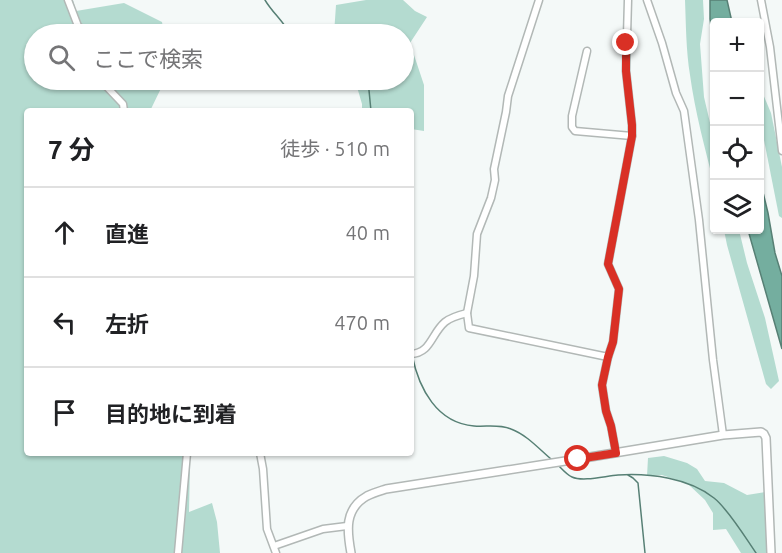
<!DOCTYPE html>
<html lang="ja">
<head>
<meta charset="utf-8">
<style>
	body { margin:0; font-family:Ubuntu,"Noto Sans JP",sans-serif; background:#f2f2f2; color:#202124 }
	.controls { position:absolute; right:18px; top:18px; display:grid; overflow:hidden; border-radius:6px; box-shadow:0 2px 4px #0004 }
	.controls button { width:54px; height:54px; display:grid; place-items:center; padding:0; border:0; border-bottom:2px solid #e0e0e0; background:#fff; color:#202124; font:30px sans-serif }
	.stop { position:absolute; width:18px; height:18px; margin:-14px; border:4px solid #d93025; border-radius:50%; background:#fff }
	.stop.end { background:#d93025; border-color:#fff; box-shadow:0 2px 6px #0008 }
	.list { margin:0; padding:0; list-style:none }
	h2 { display:flex; justify-content:space-between; align-items:center; height:78px; margin:0; padding:0 24px; font-size:26px }
	h2 small { font-size:20px; font-weight:400; color:#757577 }
	.list li { display:grid; grid-template-columns:39px 1fr auto; gap:18px; align-items:center; box-sizing:border-box; height:90px; padding:0 24px; border-top:2px solid #e0e0e0 }
	.list b { display:block; font-size:22px; white-space:nowrap }
	.list em { font-size:20px; font-style:normal; color:#757577 }
	.icon { flex:none; width:33px; height:33px; fill:none; stroke:currentColor; stroke-width:2; stroke-linecap:round; stroke-linejoin:round }
	.map { position:relative; flex:none; width:782px; height:553px; overflow:hidden }
	.search { position:absolute; background:#fff; box-shadow:0 2px 4px #0004; left:24px; top:24px; width:390px; height:66px; display:flex; align-items:center; gap:15px; box-sizing:border-box; padding:0 21px; border-radius:33px; color:#757577; font-size:22px }
	.panel { position:absolute; background:#fff; box-shadow:0 2px 4px #0004; left:24px; top:108px; width:390px; height:348px; border-radius:6px }
	.map>svg:first-child { display:block }
</style>
</head>
<body>
<div class="map">
<svg width="782" height="553" viewBox="0 0 782 553">
	<rect width="100%" height="100%" fill="#f4f9f8"/>
	<!-- green -->
	<g fill="#b4dbd0">
		<path d="M0,0H73L76,11L124,3L162,22L164,34H34V80H165L150,111H27V453H187L190,463L189,512L212,503L217,522L220,553H0Z"/>
		<path d="M366,0H403L415,11L427,17L410,43L424,85V131L411,129V111H362V104L355,80H404V34H334L336,5Z"/>
		<path d="M685,0H703L704,19L700,44L704,97L714,140V184C705,148 695,112 690,75C686,50 686,25 685,0Z"/>
		<path d="M763,94L771,113L782,167V218L779,216L760,120V97Z"/>
		<path d="M724,230H739L747,263L765,318L779,381L771,389L766,384L727,245Z"/>
		<path d="M664,456L687,463L697,469L705,481L724,483L747,495L765,492L768,553H741L726,529L713,530V513L705,500L688,484L662,475L647,476L648,458Z"/>
	</g>
	<!-- water -->
	<g fill="#74ae9f" stroke="#578075" stroke-width="1.5">
		<path d="M710,0H727L732,22H714V52L710,19Z"/>
		<path d="M760,180L768,213L775,253L782,276V349L748,230H760Z"/>
	</g>
	<g fill="none" stroke-linecap="round" stroke-linejoin="round">
		<!-- stream -->
		<g stroke="#578075" stroke-width="1.5">
			<path d="M265,0C272,12 284,22 290,34"/>
			<path d="M368,80L371,111"/>
			<path d="M412,355C419,389 437,423 474,426C486,427 500,424 511,429C527,435 539,449 552,460"/>
			<path d="M558,465C562,469 567,475 572,477C583,482 605,476 618,475C650,473 689,478 714,498C728,509 745,537 756,553"/>
			<path d="M628,475L633,478L638,483L645,553"/>
		</g>
		<defs>
			<g id="minor">
				<path d="M68,0L78,26L88,34"/>
				<path d="M539,0L508,96L506,112L494,169L495,180L491,198L477,234L474,276L467,313L469,328L608,357"/>
				<path d="M647,0L662,43L676,93L684,111L699,220L713,360L723,435"/>
				<path d="M761,0L770,47L782,151"/>
				<path d="M587,51L572,116V127L575,131L632,136"/>
				<path d="M104,80L105,85L123,104L124,111"/>
				<path d="M411,354C431,353 431,334 445,322C451,317 459,315 467,313"/>
				<path d="M260,453L263,469L267,529L276,553"/>
				<path d="M616,453L611,426L606,411L602,385L608,357L613,342L619,289L608,264L632,136V125L626,71L628,0"/>
				<path d="M274,546L323,529L347,526"/>
				<path d="M178,553L187,453"/>
			</g>
			<path id="tertiary" d="M351,553C347,531 344,509 367,496C373,493 380,491 386,489L578,459L723,435L761,432L764,434L766,438L771,553"/>
		</defs>
		<!-- minor casing -->
		<use href="#minor" stroke="#b2b8b6" stroke-width="9"/>
		<!-- tertiary casing -->
		<use href="#tertiary" stroke="#b2b8b6" stroke-width="10"/>
		<!-- minor -->
		<use href="#minor" stroke="#fff" stroke-width="6"/>
		<!-- tertiary -->
		<use href="#tertiary" stroke="#fff" stroke-width="7"/>
	</g>
	<g fill="none" stroke-linecap="round" stroke-linejoin="round">
		<!-- route -->
		<path stroke="#d93025" stroke-width="8" d="M578,459L616,453L611,426L606,411L602,385L608,357L613,342L619,289L608,264L632,136V125L626,71V43"/>
	</g>
</svg>
<div class="controls">
<button>+</button>
<button>−</button>
<button><svg class="icon" aria-label="locate" viewBox="0 0 24 24"><circle cx="12" cy="12" r="6"/><path d="M12 2v4M12 18v4M2 12h4M18 12h4"/></svg></button>
<button><svg class="icon" aria-label="layers" viewBox="0 0 24 24"><path d="M12 4l9 5-9 5-9-5zM3 14l9 5 9-5"/></svg></button>
</div>
<div class="stop" style="left:578px;top:459px"></div>
<div class="stop end" style="left:626px;top:43px"></div>
<div class="search"><svg class="icon" aria-label="search" viewBox="0 0 24 24"><circle cx="10" cy="10" r="6"/><path d="M15 15l6 6"/></svg>ここで検索</div>
<section class="panel">
<h2>7 分<small>徒歩 · 510 m</small></h2>
<ul class="list">
<li><svg class="icon" aria-label="ahead" viewBox="0 0 24 24"><path d="M12 20V5M6 11l6-6 6 6"/></svg><div><b>直進</b></div><em>40 m</em></li>
<li><svg class="icon" aria-label="left" viewBox="0 0 24 24"><path d="M17 20v-9H6M10 6l-5 5 5 5"/></svg><div><b>左折</b></div><em>470 m</em></li>
<li><svg class="icon" aria-label="arrive" viewBox="0 0 24 24"><path d="M6 21V4h12l-3 4 3 4H6"/></svg><div><b>目的地に到着</b></div></li>
</ul>
</section>
</div>
</body>
</html>
